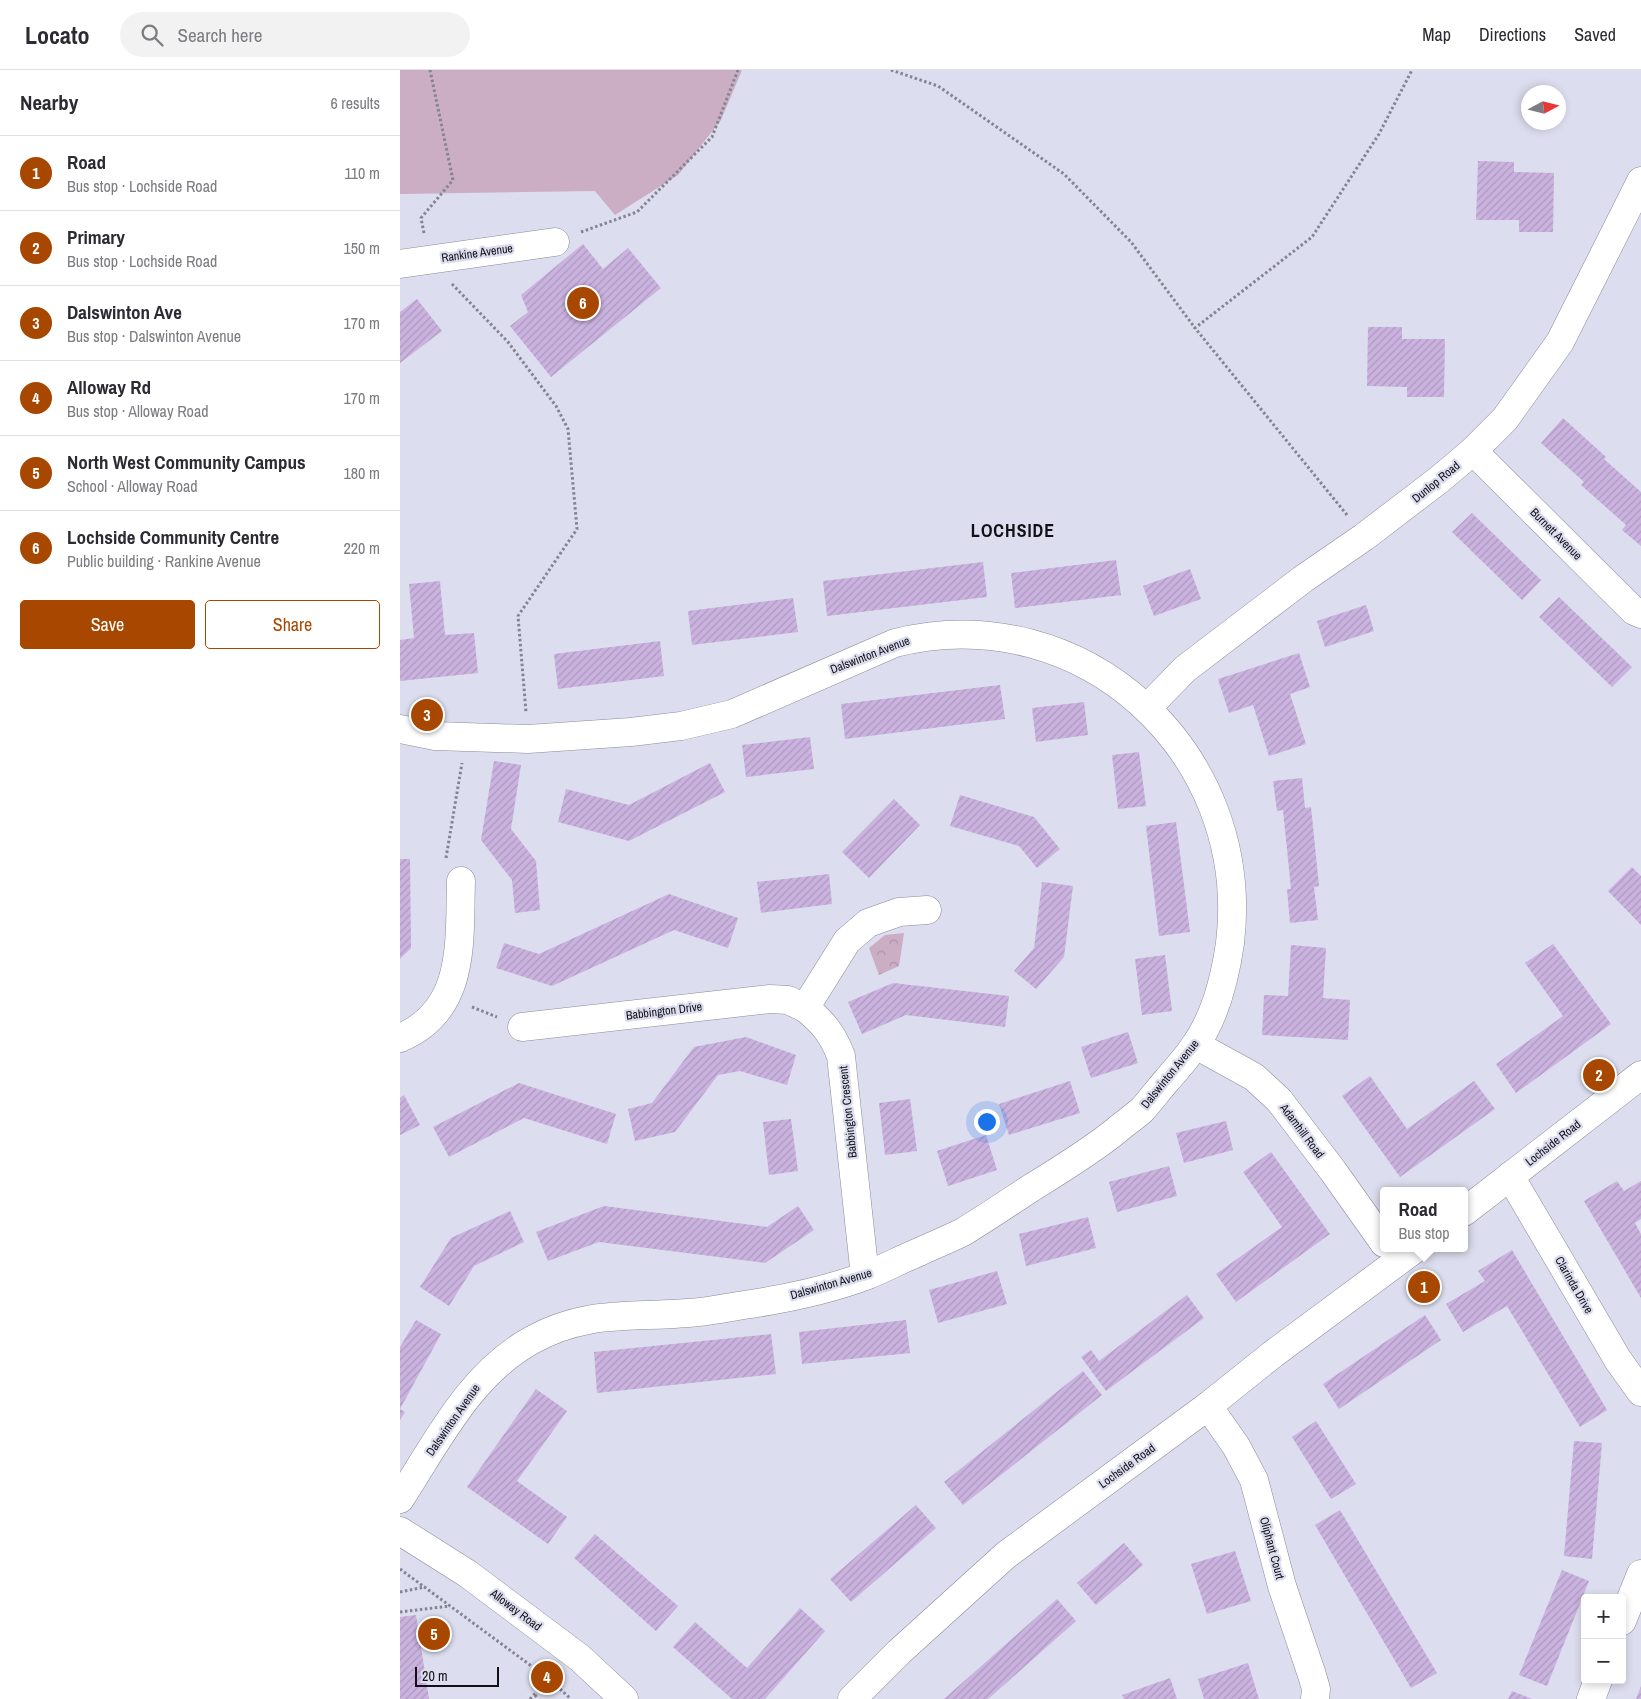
<!DOCTYPE html>
<html lang="en">
<head>
<meta charset="utf-8">
<style>
	body { margin:0; font-family:"Archivo Narrow",sans-serif; background:#f2f2f3; color:#2b2b33 }
	.controls { position:absolute; right:15px; bottom:15px; display:grid; overflow:hidden; border-radius:5px; box-shadow:0 2px 8px #0003 }
	.controls button { width:45px; height:45px; display:grid; place-items:center; padding:0; border:0; border-bottom:1px solid #e1e1e2; background:#fff; color:#2b2b33; font:25px sans-serif }
	.compass { position:absolute; left:1121px; top:15px; width:45px; height:45px; border-radius:50%; background:#fff; box-shadow:0 2px 8px #0003; rotate:83deg }
	.scale { position:absolute; left:15px; bottom:12px; width:84px; box-sizing:border-box; padding-left:5px; border:2px solid #101016; border-top:0; font-size:14px; line-height:18px; white-space:nowrap; color:#101016; -webkit-text-stroke:4px #dcddee; paint-order:stroke }
	.you { position:absolute; left:586px; top:1051px; width:18px; height:18px; margin:-12px; border:4px solid #fff; border-radius:50%; background:#1a73e8; box-shadow:0 0 0 8px #1a73e833 }
	.badge { display:grid; place-items:center; width:32px; height:32px; border-radius:50%; background:#a84800; color:#fff; font-size:16px; font-weight:700 }
	.pin { position:absolute; translate:-50% -50%; border:2px solid #fff; box-shadow:0 1px 5px #0006 }
	.popup { position:absolute; left:980px; top:1117px; width:88px; height:65px; box-sizing:border-box; display:grid; place-content:center; border-radius:5px; background:#fff; filter:drop-shadow(0 1px 4px #0005); font-size:16px; white-space:nowrap; color:#7c7c81 }
	.popup b { font-size:19px; color:#2b2b33 }
	.popup::after { content:''; position:absolute; left:50%; top:100%; margin-left:-10px; border:10px solid transparent; border-top-color:#fff }
	.list { margin:0; padding:0; list-style:none }
	h2 { display:flex; justify-content:space-between; align-items:center; height:65px; margin:0; padding:0 20px; font-size:21px }
	h2 small { font-size:16px; font-weight:400; color:#7c7c81 }
	.list li { display:grid; grid-template-columns:32px 1fr auto; gap:15px; align-items:center; box-sizing:border-box; height:75px; padding:0 20px; border-top:1px solid #e1e1e2 }
	.list b { display:block; font-size:19px; white-space:nowrap }
	.list p { margin:0; font-size:16px; white-space:nowrap; color:#7c7c81 }
	.list em { font-size:16px; font-style:normal; color:#7c7c81 }
	.actions { display:flex; gap:10px; padding:15px 20px }
	.actions a { flex:1; padding:11px 0; border:1px solid #a84800; border-radius:5px; text-align:center; font-size:18px; color:#a84800 }
	.actions .main { background:#a84800; color:#fff }
	.icon { flex:none; width:28px; height:28px; fill:none; stroke:currentColor; stroke-width:2; stroke-linecap:round; stroke-linejoin:round }
	.map { position:relative; flex:none; width:1241px; height:1629px; overflow:hidden }
	header { display:flex; align-items:center; gap:30px; box-sizing:border-box; height:70px; padding:0 25px; background:#fff; border-bottom:1px solid #e1e1e2 }
	header strong { font-size:24px }
	nav { display:flex; gap:28px; margin-inline-start:auto; font-size:18px }
	.search { width:350px; height:45px; background:#f2f2f3; display:flex; align-items:center; gap:12px; box-sizing:border-box; padding:0 18px; border-radius:28px; color:#7c7c81; font-size:19px }
	main { display:flex }
	aside { flex:1; background:#fff }
	.map>svg:first-child { display:block }
</style>
</head>
<body>
<header>
<strong>Locato</strong>
<div class="search"><svg class="icon" aria-label="search" viewBox="0 0 24 24"><circle cx="10" cy="10" r="6"/><path d="M15 15l6 6"/></svg>Search here</div>
<nav><a>Map</a><a>Directions</a><a>Saved</a></nav>
</header>
<main>
<aside>
<h2>Nearby<small>6 results</small></h2>
<ul class="list">
<li><span class="badge">1</span><div><b>Road</b><p>Bus stop · Lochside Road</p></div><em>110 m</em></li>
<li><span class="badge">2</span><div><b>Primary</b><p>Bus stop · Lochside Road</p></div><em>150 m</em></li>
<li><span class="badge">3</span><div><b>Dalswinton Ave</b><p>Bus stop · Dalswinton Avenue</p></div><em>170 m</em></li>
<li><span class="badge">4</span><div><b>Alloway Rd</b><p>Bus stop · Alloway Road</p></div><em>170 m</em></li>
<li><span class="badge">5</span><div><b>North West Community Campus</b><p>School · Alloway Road</p></div><em>180 m</em></li>
<li><span class="badge">6</span><div><b>Lochside Community Centre</b><p>Public building · Rankine Avenue</p></div><em>220 m</em></li>
</ul>
<div class="actions"><a class="main">Save</a><a>Share</a></div>
</aside>
<div class="map">
<svg width="1241" height="1629" viewBox="0 0 1241 1629">
	<defs>
		<pattern id="forest-crowns" width="20" height="18" patternUnits="userSpaceOnUse" patternTransform="scale(1.25)"><rect width="20" height="18" fill="#cbadc4"/><path d="M2 6a3 3 0 1 1 6 0M12 15a3 3 0 1 1 6 0" fill="none" stroke="#ad94a8"/></pattern>
		<pattern id="building-hatch" width="6" height="6" patternUnits="userSpaceOnUse" patternTransform="scale(1.25)"><rect width="6" height="6" fill="#cbb3e0"/><path d="M-1 1l2-2M0 6l6-6M5 7l2-2" fill="none" stroke="#ad99bf"/></pattern>
	</defs>
	<rect width="100%" height="100%" fill="#dcddee"/>
	<!-- grass -->
	<path fill="#cbadc4" d="M0,0H342L321,50L278,105L215,145L195,121L0,124Z"/>
	<!-- forest -->
	<path fill="url(#forest-crowns)" d="M504,863L499,896L479,905L469,878L485,865Z"/>
	<!-- building -->
	<g fill="url(#building-hatch)">
		<path d="M1078,91L1114,92V102L1154,103L1153,162H1119V150H1076Z"/>
		<path d="M183,174L203,199L228,178L261,218L151,307L110,256L128,242L121,225Z"/>
		<path d="M17,229L42,261L0,293V242Z"/>
		<path d="M968,257H1002V269H1045L1044,327H1007V317L967,316Z"/>
		<path d="M1163,348L1206,387L1204,389L1241,422V476L1222,460L1226,455L1181,415L1184,412L1141,373Z"/>
		<path d="M1072,443L1141,510L1122,530L1052,462Z"/>
		<path d="M716,490L721,525L615,538L611,503Z"/>
		<path d="M583,492L587,527L427,546L423,511Z"/>
		<path d="M790,499L801,529L754,546L743,516Z"/>
		<path d="M40,511L45,565L74,563L78,603L0,611V570L14,568L9,514Z"/>
		<path d="M1159,527L1232,597L1212,617L1139,547Z"/>
		<path d="M393,528L398,562L292,575L288,541Z"/>
		<path d="M966,535L974,561L925,577L917,551Z"/>
		<path d="M260,571L264,606L158,619L154,584Z"/>
		<path d="M899,583L910,617L890,624L906,674L869,686L853,635L829,643L818,609Z"/>
		<path d="M600,615L605,649L445,669L441,634Z"/>
		<path d="M684,632L688,665L636,672L632,638Z"/>
		<path d="M410,667L414,699L346,707L342,675Z"/>
		<path d="M739,682L746,736L718,739L712,685Z"/>
		<path d="M94,691L121,695L111,759L136,791L140,840L115,843L112,810L81,770Z"/>
		<path d="M310,693L325,722L229,771L158,752L166,719L229,735Z"/>
		<path d="M902,708L905,738L911,737L919,816L914,817L918,850L890,853L887,819H891L883,740L877,741L873,711Z"/>
		<path d="M560,725L634,747L660,779L637,798L619,776L550,756Z"/>
		<path d="M494,729L520,755L469,808L442,782Z"/>
		<path d="M776,752L790,862L759,866L746,756Z"/>
		<path d="M0,789H10L11,878L0,889Z"/>
		<path d="M1232,797L1241,806V855L1208,821Z"/>
		<path d="M429,804L432,834L361,843L357,812Z"/>
		<path d="M642,812L673,816L664,887L636,919L614,901L634,878Z"/>
		<path d="M269,824L338,848L328,878L274,860L152,916L96,898L104,873L139,884Z"/>
		<path d="M1153,874L1211,954L1116,1023L1096,994L1163,946L1125,893Z"/>
		<path d="M891,875L926,878L923,928L950,930L948,970L862,965L864,925L888,926Z"/>
		<path d="M765,885L772,941L742,945L735,889Z"/>
		<path d="M493,913L609,926L605,957L506,945L462,964L448,932Z"/>
		<path d="M728,962L738,993L691,1008L681,977Z"/>
		<path d="M346,967L396,985L387,1015L340,1001L318,1005L275,1062L235,1071L228,1039L252,1033L294,977Z"/>
		<path d="M970,1006L1007,1059L1074,1011L1095,1039L1000,1107L942,1026Z"/>
		<path d="M670,1011L680,1043L609,1065L599,1034Z"/>
		<path d="M119,1013L216,1044L207,1074L124,1048L49,1087L33,1057Z"/>
		<path d="M4,1025L20,1055L0,1065V1028Z"/>
		<path d="M510,1029L517,1081L485,1085L479,1033Z"/>
		<path d="M391,1049L398,1101L369,1105L363,1052Z"/>
		<path d="M826,1051L833,1080L784,1093L776,1063Z"/>
		<path d="M586,1065L597,1100L548,1116L537,1081Z"/>
		<path d="M871,1082L930,1164L836,1232L816,1204L882,1157L843,1102Z"/>
		<path d="M769,1096L777,1126L717,1142L709,1112Z"/>
		<path d="M1217,1111L1224,1121L1241,1111V1149L1235,1153L1241,1164V1228L1184,1131Z"/>
		<path d="M204,1136L367,1157L398,1136L414,1160L365,1193L199,1172L148,1191L136,1162Z"/>
		<path d="M110,1141L124,1172L74,1196L49,1236L20,1217L51,1168Z"/>
		<path d="M688,1147L696,1178L626,1196L619,1164Z"/>
		<path d="M1112,1180L1207,1340L1180,1357L1107,1236L1063,1262L1046,1234L1085,1211L1078,1201Z"/>
		<path d="M597,1201L607,1234L538,1253L529,1220Z"/>
		<path d="M787,1225L804,1248L706,1321L681,1287L691,1280L699,1291Z"/>
		<path d="M1025,1245L1041,1270L939,1339L923,1314Z"/>
		<path d="M16,1250L41,1264L0,1339L5,1342L0,1350V1277Z"/>
		<path d="M506,1250L510,1283L402,1294L399,1262Z"/>
		<path d="M371,1264L376,1304L197,1323L194,1282Z"/>
		<path d="M683,1301L702,1325L563,1435L544,1412Z"/>
		<path d="M136,1319L167,1341L117,1411L167,1447L148,1474L67,1417Z"/>
		<path d="M916,1351L956,1414L931,1429L892,1367Z"/>
		<path d="M1174,1371L1202,1373L1192,1489L1164,1486Z"/>
		<path d="M516,1435L536,1458L451,1532L430,1509Z"/>
		<path d="M940,1440L1037,1603L1011,1618L915,1455Z"/>
		<path d="M195,1464L278,1536L256,1561L174,1488Z"/>
		<path d="M724,1473L743,1495L696,1535L677,1513Z"/>
		<path d="M835,1481L851,1531L807,1544L791,1494Z"/>
		<path d="M1162,1500L1189,1511L1147,1616L1119,1605Z"/>
		<path d="M657,1529L676,1551L588,1629H544Z"/>
		<path d="M400,1538L425,1561L365,1629H332L273,1577L295,1552L347,1598Z"/>
		<path d="M16,1545L29,1629H0V1547Z"/>
		<path d="M848,1593L859,1629H804L798,1609Z"/>
		<path d="M770,1608L777,1629H724L722,1625Z"/>
		<path d="M1241,1616V1629H1236Z"/>
		<path d="M1112,1621L1132,1629H1108Z"/>
	</g>
	<g fill="none" stroke-linecap="round" stroke-linejoin="round">
		<defs>
			<g id="minor">
				<path d="M0,194L155,172"/>
				<path d="M1073,381L1234,541L1241,544"/>
				<path d="M747,638L785,599L903,509L964,467L1040,409L1073,381L1105,349L1160,272L1241,111"/>
				<path d="M0,659L35,666L128,669L231,662L281,656L332,644L495,573C683,526 853,683 830,873C825,908 815,949 793,978C786,989 776,999 768,1009C759,1019 751,1030 742,1040C734,1047 725,1053 717,1060C690,1082 660,1100 631,1118C608,1133 586,1148 563,1162C549,1169 534,1175 519,1182C502,1189 485,1198 468,1205C429,1220 385,1229 344,1235C325,1238 306,1242 288,1243C230,1248 186,1240 132,1270C70,1304 37,1372 0,1429"/>
				<path d="M122,957L370,929L388,930L405,938"/>
				<path d="M0,968C67,940 59,870 61,811"/>
				<path d="M796,975L854,1007L879,1030L933,1101L984,1173"/>
				<path d="M1110,1106L1218,1290L1241,1322"/>
				<path d="M1064,1142L1241,1005"/>
				<path d="M465,1206L441,986C433,965 423,952 405,938L447,871L468,853L499,842L527,840"/>
				<path d="M808,1336L836,1376L854,1410L882,1516L912,1605L916,1619L915,1629"/>
				<path d="M0,1461L68,1504L180,1588L224,1629"/>
				<path d="M1222,1551L1241,1504"/>
				<path d="M452,1629L499,1582L606,1485L808,1336L873,1284L1016,1178"/>
				<path d="M1191,1629L1198,1610"/>
			</g>
		</defs>
		<!-- minor casing -->
		<use href="#minor" stroke="#8a8b9b" stroke-width="29"/>
		<!-- path -->
		<g stroke="#848491" stroke-width="3" stroke-dasharray="2.5 2.5" stroke-linecap="butt">
			<path d="M491,0L538,16L664,104L731,172L795,258"/>
			<path d="M181,162L237,142L312,67L338,0"/>
			<path d="M24,163L21,148L53,110L30,0"/>
			<path d="M52,214L108,272L156,336L168,359L177,459L118,546L126,642"/>
			<path d="M947,445L795,258L912,167L979,64L1012,0"/>
			<path d="M46,788L62,693"/>
			<path d="M72,937L97,947"/>
			<path d="M0,1499L149,1609L171,1629"/>
			<path d="M0,1522L25,1517"/>
			<path d="M0,1542L50,1536"/>
			<path d="M135,1625L138,1629"/>
			<path d="M130,1629L154,1604"/>
		</g>
		<!-- minor -->
		<use href="#minor" stroke="#fff" stroke-width="28"/>
	</g>
	<g text-anchor="middle" stroke-width="4.5" stroke-linejoin="round" paint-order="stroke">
		<!-- street labels -->
		<g font-size="12" fill="#101016" stroke="#dcddee">
			<text transform="translate(77 183) rotate(-8)" y="4">Rankine Avenue</text>
			<text transform="translate(1036 412) rotate(-39)" y="4">Dunlop Road</text>
			<text transform="translate(1156 464) rotate(45)" y="4">Burnett Avenue</text>
			<text transform="translate(470 585) rotate(-21)" y="4">Dalswinton Avenue</text>
			<text transform="translate(264 941) rotate(-7)" y="4">Babbington Drive</text>
			<text transform="translate(770 1004) rotate(-51)" y="4">Dalswinton Avenue</text>
			<text transform="translate(448 1042) rotate(-96)" y="4">Babbington Crescent</text>
			<text transform="translate(902 1061) rotate(53)" y="4">Adamhill Road</text>
			<text transform="translate(1153 1073) rotate(-38)" y="4">Lochside Road</text>
			<text transform="translate(431 1214) rotate(-16)" y="4">Dalswinton Avenue</text>
			<text transform="translate(1174 1215) rotate(60)" y="4">Clarinda Drive</text>
			<text transform="translate(53 1350) rotate(-55)" y="4">Dalswinton Avenue</text>
			<text transform="translate(727 1396) rotate(-36)" y="4">Lochside Road</text>
			<text transform="translate(872 1478) rotate(75)" y="4">Oliphant Court</text>
			<text transform="translate(116 1540) rotate(37)" y="4">Alloway Road</text>
		</g>
		<!-- district labels -->
		<g font-size="18" font-weight="bold" letter-spacing="1" fill="#101016" stroke="#dcddee">
			<text x="613" y="467">LOCHSIDE</text>
		</g>
	</g>
</svg>
<div class="controls">
<button>+</button>
<button>−</button>
</div>
<svg class="compass" viewBox="-18 -18 36 36"><path d="M0-13l5 13h-10z" fill="#e53935"/><path d="M0 13l5-13h-10z" fill="#7c7c81"/></svg>
<div class="scale">20 m</div>
<div class="you"></div>
<div class="pin badge" style="left:1024px;top:1217px">1</div>
<div class="popup"><b>Road</b>Bus stop</div>
<div class="pin badge" style="left:1199px;top:1005px">2</div>
<div class="pin badge" style="left:27px;top:645px">3</div>
<div class="pin badge" style="left:147px;top:1607px">4</div>
<div class="pin badge" style="left:34px;top:1564px">5</div>
<div class="pin badge" style="left:183px;top:233px">6</div>
</div>
</main>
</body>
</html>
